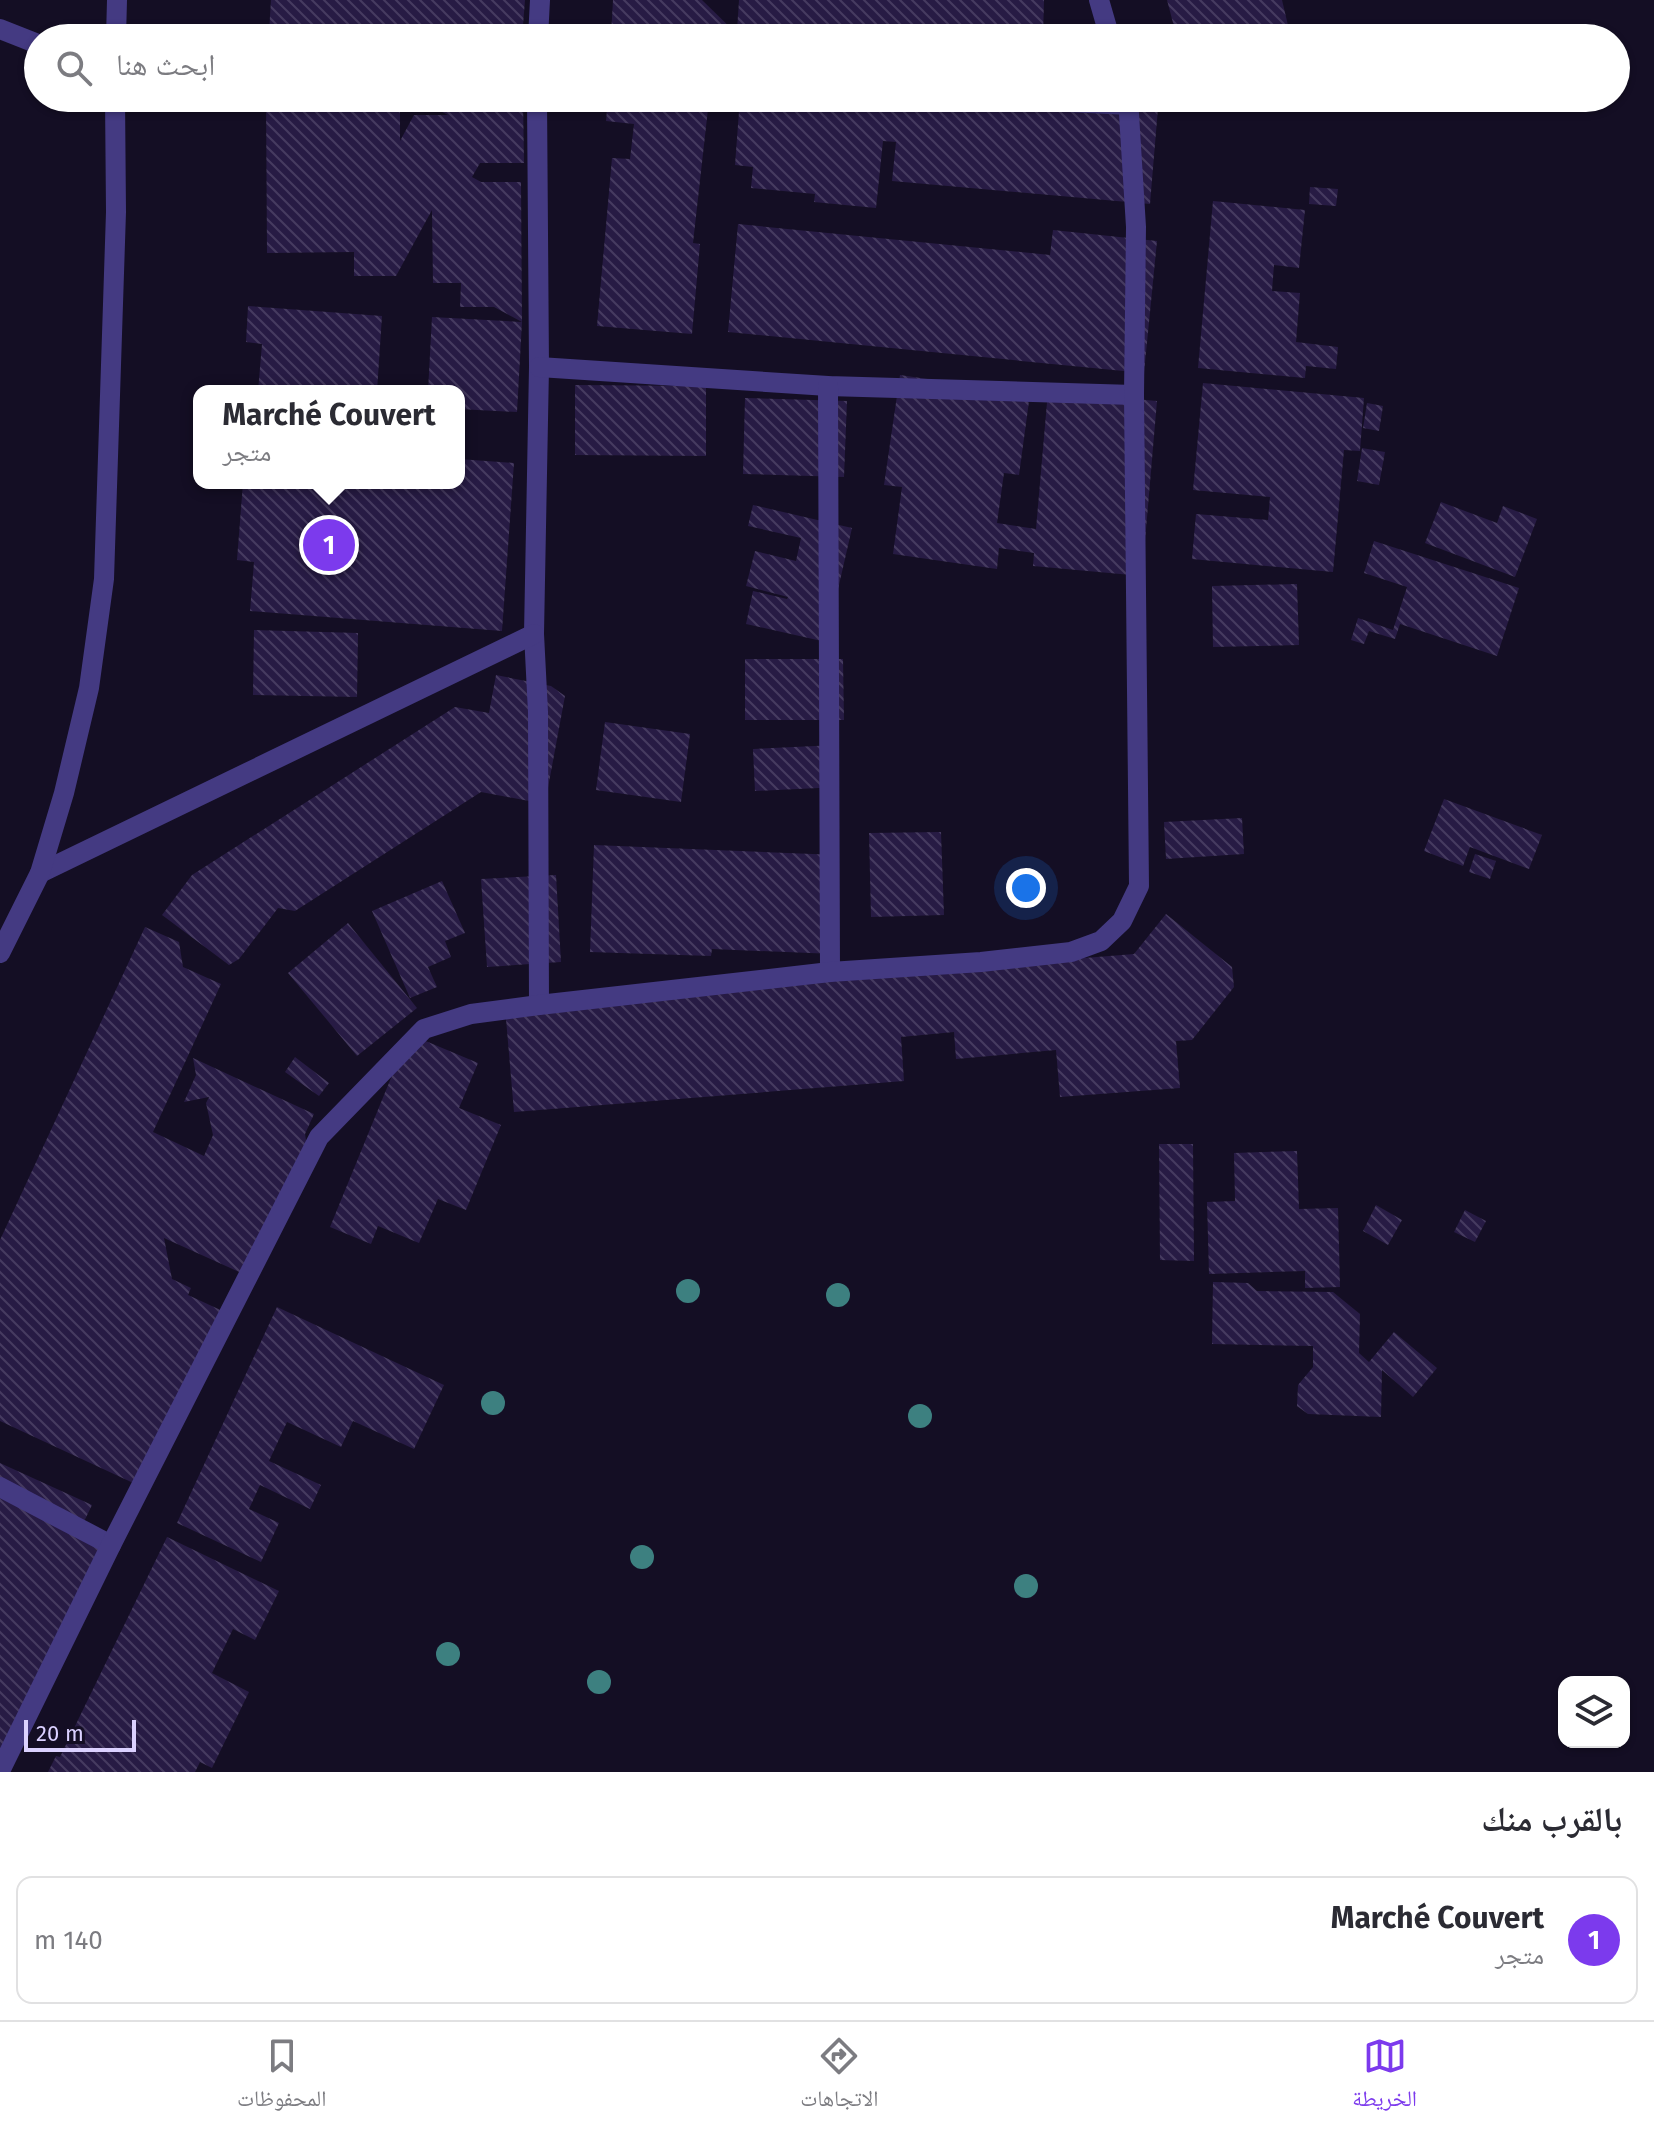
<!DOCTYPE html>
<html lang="ar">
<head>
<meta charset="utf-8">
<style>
	body { margin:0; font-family:"Fira Sans","Noto Naskh Arabic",sans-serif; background:#f2f2f3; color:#2b2b33; direction:rtl }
	.controls { position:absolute; right:24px; bottom:24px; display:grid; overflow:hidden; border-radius:16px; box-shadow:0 2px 6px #0004 }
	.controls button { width:72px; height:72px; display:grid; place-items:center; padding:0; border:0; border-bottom:2px solid #e1e1e2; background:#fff; color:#2b2b33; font:40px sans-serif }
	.scale { position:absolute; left:24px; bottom:20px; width:112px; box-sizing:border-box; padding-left:8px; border:4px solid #dbd1ff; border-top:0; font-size:22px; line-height:28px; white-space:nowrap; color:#dbd1ff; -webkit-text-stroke:6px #140e24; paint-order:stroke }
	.you { position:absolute; left:1026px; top:888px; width:28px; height:28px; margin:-20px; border:6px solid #fff; border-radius:50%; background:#1a73e8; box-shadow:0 0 0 12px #1a73e833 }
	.badge { display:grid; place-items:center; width:52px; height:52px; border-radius:50%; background:#7c3aed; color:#fff; font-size:26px; font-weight:700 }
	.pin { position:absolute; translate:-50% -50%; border:4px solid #fff; box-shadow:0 2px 8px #0006 }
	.popup { position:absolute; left:193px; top:385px; width:272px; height:104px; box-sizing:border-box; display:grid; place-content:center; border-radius:16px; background:#fff; filter:drop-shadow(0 2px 6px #0005); font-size:26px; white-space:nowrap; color:#7c7c81 }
	.popup b { font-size:30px; color:#2b2b33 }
	.popup::after { content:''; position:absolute; left:50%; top:100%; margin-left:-16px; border:16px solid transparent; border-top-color:#fff }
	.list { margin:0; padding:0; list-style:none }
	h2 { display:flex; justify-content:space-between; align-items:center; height:104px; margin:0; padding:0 32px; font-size:34px }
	h2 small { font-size:26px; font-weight:400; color:#7c7c81 }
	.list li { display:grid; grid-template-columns:52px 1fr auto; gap:24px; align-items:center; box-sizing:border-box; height:128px; margin:0 16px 16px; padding:0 16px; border:2px solid #e1e1e2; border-radius:16px }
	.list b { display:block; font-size:30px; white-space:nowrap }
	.list p { margin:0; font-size:26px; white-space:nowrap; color:#7c7c81 }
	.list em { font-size:26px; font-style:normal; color:#7c7c81 }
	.icon { flex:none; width:44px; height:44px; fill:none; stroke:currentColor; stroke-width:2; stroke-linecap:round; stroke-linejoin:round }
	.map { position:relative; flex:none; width:1654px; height:1772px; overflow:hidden; direction:ltr }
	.search { position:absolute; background:#fff; box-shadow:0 2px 6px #0004; left:24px; right:24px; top:24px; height:88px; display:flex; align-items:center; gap:20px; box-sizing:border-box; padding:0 28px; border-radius:44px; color:#7c7c81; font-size:30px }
	.sheet { height:248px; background:#fff }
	nav { display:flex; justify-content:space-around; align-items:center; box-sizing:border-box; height:112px; border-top:2px solid #e1e1e2; background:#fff; font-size:22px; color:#7c7c81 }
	nav a { display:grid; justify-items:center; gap:4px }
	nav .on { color:#7c3aed }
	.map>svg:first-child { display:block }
</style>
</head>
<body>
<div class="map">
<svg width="1654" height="1772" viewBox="0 0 1654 1772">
	<defs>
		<pattern id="building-back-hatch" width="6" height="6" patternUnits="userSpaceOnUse" patternTransform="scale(2)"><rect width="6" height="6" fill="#271b44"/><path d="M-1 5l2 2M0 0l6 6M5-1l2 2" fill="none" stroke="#463b60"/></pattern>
	</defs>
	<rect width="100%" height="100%" fill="#140e24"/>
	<!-- building -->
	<g fill="url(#building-back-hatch)">
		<path d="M271,0H525L522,38H352L269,32Z"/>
		<path d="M613,0H702L741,38L611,35Z"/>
		<path d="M739,0H1044L1043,38H897L737,31Z"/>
		<path d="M1167,0H1282L1291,38H1177Z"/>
		<path d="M266,98H400V141L414,115H448L416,98H523L524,163H480L472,177L481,182H521L522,322L494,307H460L461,283H433L432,210L396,276H354V252L267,253Z"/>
		<path d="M608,98H730L729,111L708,109L693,243L700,244L692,334L597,326L612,158L630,159L634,124L606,121Z"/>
		<path d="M740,98H1049L1158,108L1150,204L892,181L896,142L883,141L876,208L814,202L815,194L751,188L753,167L735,165Z"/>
		<path d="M1310,187L1338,189L1336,206L1309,204Z"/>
		<path d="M1213,201L1305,210L1299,268L1274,265L1272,291L1300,293L1296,342L1338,347L1336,369L1306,366L1305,378L1198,368Z"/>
		<path d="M738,224L1050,255L1053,230L1157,241L1144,373L728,332Z"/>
		<path d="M248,306L382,316L377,391H258L262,344L246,342Z"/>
		<path d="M432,317L522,322L517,412L459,409V391H428Z"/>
		<path d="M900,375L1030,394L1019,475L1004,473L997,523L1036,529L1048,391L1157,401L1142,576L1033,566L1034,553L999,548L997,569L893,554L902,487L884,485Z"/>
		<path d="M1203,383L1364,398L1360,451L1344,450L1333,572L1192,559L1196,514L1268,520L1270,497L1193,490Z"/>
		<path d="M575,385L706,386V456L575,455Z"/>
		<path d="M745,398L847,401L844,477L743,474Z"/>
		<path d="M1367,403L1383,406L1379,431L1363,428Z"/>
		<path d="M1362,448L1385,452L1379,485L1357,481Z"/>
		<path d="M459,459L514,463L502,631L250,611L254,562L237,560L243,483H459Z"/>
		<path d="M1441,502L1497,523L1503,506L1537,519L1515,577L1425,543Z"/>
		<path d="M753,505L852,528L826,642L746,624L753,591L787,599L788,597L746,586L755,551L796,561L801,538L748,526Z"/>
		<path d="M1374,541L1519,588L1497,656L1400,624L1395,639L1369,631L1364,644L1351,640L1358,618L1393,630L1407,587L1364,573Z"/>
		<path d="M1297,584L1299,645L1213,647L1212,586Z"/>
		<path d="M254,630L358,633L357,697L253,695Z"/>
		<path d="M745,659H843L844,720H745Z"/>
		<path d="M496,675L551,686L565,696L545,804L481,792L295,911L278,908L239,959L229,965L162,915L192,875L455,707L489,713Z"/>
		<path d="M605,722L690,734L681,802L596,790Z"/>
		<path d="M836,745L839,787L755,791L753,749Z"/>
		<path d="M1444,799L1542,835L1529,869L1470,847L1463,866L1424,851Z"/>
		<path d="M1242,818L1244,854L1166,859L1164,822Z"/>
		<path d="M941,832L944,915L871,917L869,833Z"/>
		<path d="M594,845L838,855L834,954L712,949L711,956L590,952Z"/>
		<path d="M1475,854L1496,861L1490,879L1469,872Z"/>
		<path d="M556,875L561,962L487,967L481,879Z"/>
		<path d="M442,881L465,933L445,941L451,957L428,967L437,987L410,998L372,911Z"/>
		<path d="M1166,914L1232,967L1234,987L1192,1040L1176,1041L1180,1088L1060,1097L1056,1050L956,1059L954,1032L901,1037L904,1081L514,1112L506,1019L519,1003L1134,954Z"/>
		<path d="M348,923L417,1008L357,1056L288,973Z"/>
		<path d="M145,927L179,942L183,967L221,984L153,1132L204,1156L213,1135L206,1103L209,1097L184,1102L196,1075L193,1058L314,1114L305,1134L307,1146L248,1276L164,1238L172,1279L191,1288L188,1295L227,1313L144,1488L0,1421V1240Z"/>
		<path d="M409,1034L478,1063L459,1108L501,1125L466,1210L438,1199L419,1243L378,1226L371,1244L330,1227Z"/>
		<path d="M295,1057L329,1083L319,1096L285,1072Z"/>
		<path d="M1159,1144H1193L1194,1261L1160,1260Z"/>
		<path d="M1297,1151L1299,1209L1338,1208L1340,1287L1305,1288V1271L1209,1274L1207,1202L1235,1201L1234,1153Z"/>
		<path d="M1376,1205L1402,1220L1388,1245L1363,1231Z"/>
		<path d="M1465,1210L1486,1221L1475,1242L1454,1232Z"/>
		<path d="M1213,1282L1248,1283L1257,1291L1333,1292L1360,1314L1359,1353L1369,1362L1394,1332L1437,1368L1413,1397L1382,1370L1381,1417L1308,1414L1297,1406L1298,1385L1313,1367V1346L1212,1344Z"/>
		<path d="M277,1307L444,1385L414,1449L353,1421L341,1447L287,1422L269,1461L321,1485L310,1509L260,1485L249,1509L279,1523L261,1562L177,1523Z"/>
		<path d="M0,1463L92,1505L79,1532L110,1547L0,1772Z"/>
		<path d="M167,1537L279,1591L255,1640L233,1629L212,1673L249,1692L212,1768L200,1762L195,1772H48L56,1756L60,1757Z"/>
	</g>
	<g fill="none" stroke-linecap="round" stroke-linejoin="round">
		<!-- street -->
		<g stroke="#443a82" stroke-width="20">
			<path d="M1099,0L1110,38"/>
			<path d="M0,29L38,44"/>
			<path d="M116,38L117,0"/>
			<path d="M538,38L540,0"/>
			<path d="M537,98L539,367L534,634L538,712L539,1005"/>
			<path d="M984,98L1130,105"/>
			<path d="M539,367L828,386L1134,395"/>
			<path d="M828,386L830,972"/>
			<path d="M40,873L534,634"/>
			<path d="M0,953L40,873L64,793L89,688L104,579L116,212L115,98"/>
			<path d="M0,1487L111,1545"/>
			<path d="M0,1771L111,1545L319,1137L424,1029L471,1014L539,1005L830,972L981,962L1071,952L1101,941L1122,921L1139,886L1134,395L1136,227L1128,98"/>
		</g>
	</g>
	<!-- trees -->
	<g fill="#3d8080">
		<circle cx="688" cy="1291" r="12"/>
		<circle cx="838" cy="1295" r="12"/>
		<circle cx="493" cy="1403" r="12"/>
		<circle cx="920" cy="1416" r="12"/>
		<circle cx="642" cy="1557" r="12"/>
		<circle cx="1026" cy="1586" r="12"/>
		<circle cx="448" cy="1654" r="12"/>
		<circle cx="599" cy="1682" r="12"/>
	</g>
</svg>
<div class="controls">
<button><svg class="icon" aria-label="layers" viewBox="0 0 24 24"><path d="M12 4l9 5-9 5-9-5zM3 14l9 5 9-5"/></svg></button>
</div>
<div class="scale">20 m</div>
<div class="you"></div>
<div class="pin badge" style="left:329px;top:545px">1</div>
<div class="popup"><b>Marché Couvert</b>متجر</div>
<div class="search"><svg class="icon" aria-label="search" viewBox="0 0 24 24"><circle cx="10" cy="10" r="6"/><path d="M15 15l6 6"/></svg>ابحث هنا</div>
</div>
<section class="sheet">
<h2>بالقرب منك<small></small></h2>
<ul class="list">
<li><span class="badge">1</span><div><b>Marché Couvert</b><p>متجر</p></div><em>140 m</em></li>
</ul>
</section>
<nav>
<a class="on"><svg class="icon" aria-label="map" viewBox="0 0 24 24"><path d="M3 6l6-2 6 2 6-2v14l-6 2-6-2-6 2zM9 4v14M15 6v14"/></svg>الخريطة</a>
<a><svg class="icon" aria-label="directions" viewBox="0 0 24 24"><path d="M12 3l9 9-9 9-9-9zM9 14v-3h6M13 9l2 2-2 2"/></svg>الاتجاهات</a>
<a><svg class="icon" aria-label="saved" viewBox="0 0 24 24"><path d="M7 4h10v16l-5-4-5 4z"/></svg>المحفوظات</a>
</nav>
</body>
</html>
